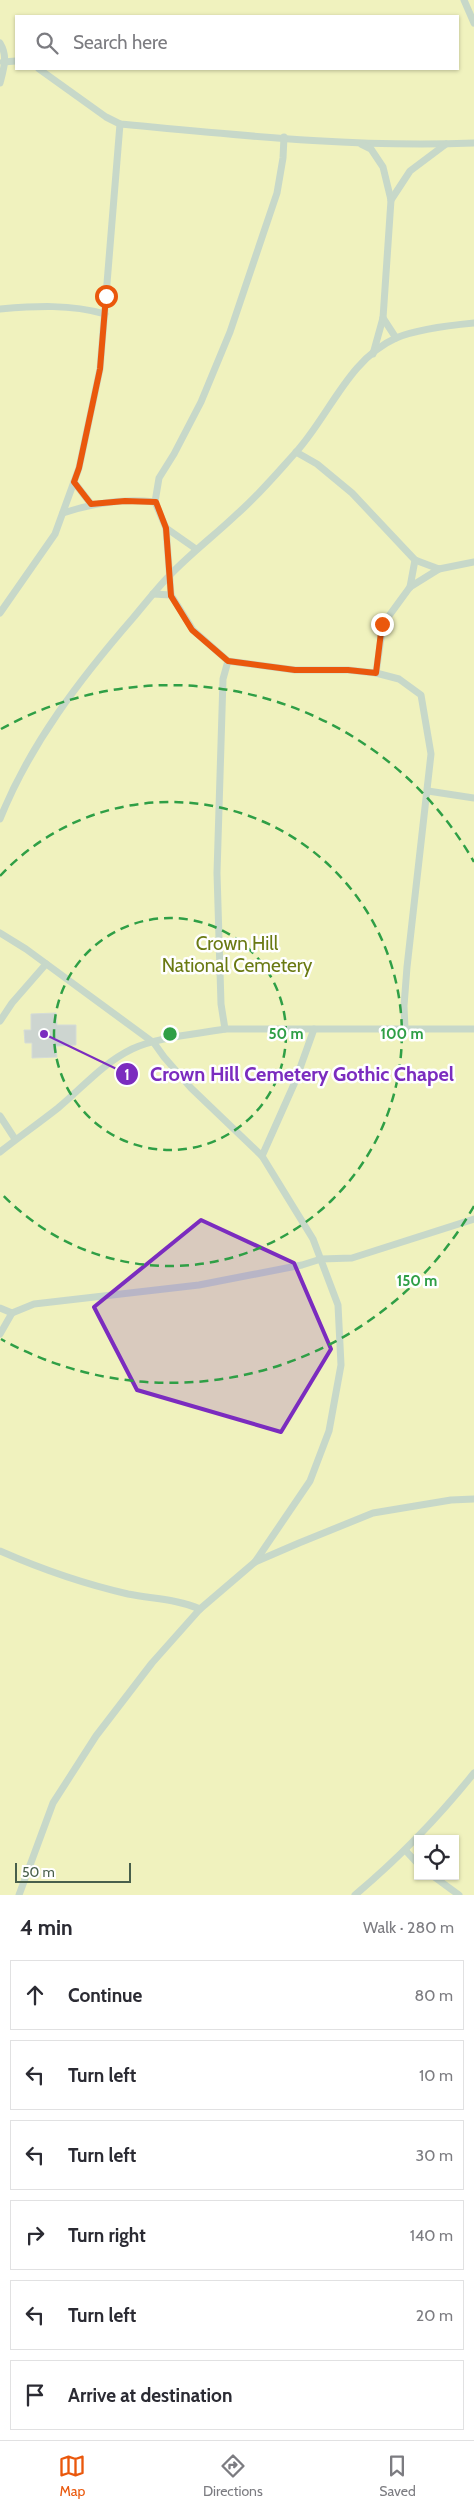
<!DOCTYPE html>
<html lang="en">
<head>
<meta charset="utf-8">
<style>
	body { margin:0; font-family:Cabin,sans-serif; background:#f2f2f3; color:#2b2b33 }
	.controls { position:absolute; right:15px; bottom:15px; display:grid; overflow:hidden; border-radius:0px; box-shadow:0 1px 4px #0004 }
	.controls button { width:45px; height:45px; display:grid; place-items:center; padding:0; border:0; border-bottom:1px solid #e1e1e2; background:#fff; color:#2b2b33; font:25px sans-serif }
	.scale { position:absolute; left:15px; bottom:12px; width:116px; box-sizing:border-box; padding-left:5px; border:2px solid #485f4b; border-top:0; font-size:14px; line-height:18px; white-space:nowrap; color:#485f4b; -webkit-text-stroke:4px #fff; paint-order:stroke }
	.stop { position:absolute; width:15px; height:15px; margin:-11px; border:4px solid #ea580c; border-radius:50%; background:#fff }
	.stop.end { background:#ea580c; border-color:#fff; box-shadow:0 1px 5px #0008 }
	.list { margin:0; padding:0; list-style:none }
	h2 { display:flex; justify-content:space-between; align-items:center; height:65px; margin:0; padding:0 20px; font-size:21px }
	h2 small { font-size:16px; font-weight:400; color:#7c7c81 }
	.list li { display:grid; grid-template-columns:32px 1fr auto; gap:15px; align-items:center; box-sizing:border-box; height:70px; margin:0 10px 10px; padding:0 10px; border:1px solid #e1e1e2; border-radius:0px }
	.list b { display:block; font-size:19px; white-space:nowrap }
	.list em { font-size:16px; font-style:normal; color:#7c7c81 }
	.icon { flex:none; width:28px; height:28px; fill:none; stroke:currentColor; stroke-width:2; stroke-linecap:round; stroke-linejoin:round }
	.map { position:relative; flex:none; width:474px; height:1895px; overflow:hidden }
	.search { position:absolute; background:#fff; box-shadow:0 1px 4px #0004; left:15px; right:15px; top:15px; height:55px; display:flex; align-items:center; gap:12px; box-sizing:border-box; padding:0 18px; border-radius:0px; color:#7c7c81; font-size:19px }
	.sheet { height:545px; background:#fff }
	nav { display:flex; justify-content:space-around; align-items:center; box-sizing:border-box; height:70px; border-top:1px solid #e1e1e2; background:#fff; font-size:14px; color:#7c7c81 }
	nav a { display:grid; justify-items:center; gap:2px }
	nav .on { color:#ea580c }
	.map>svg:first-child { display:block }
</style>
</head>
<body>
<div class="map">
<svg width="474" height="1895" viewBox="0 0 474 1895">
	<rect width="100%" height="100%" fill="#f2f1f3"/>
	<!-- green -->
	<path fill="#f0f2be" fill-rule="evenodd" d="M0,0H474V1895H0ZM16,16H458V69H16ZM418,1839H455V1876H418Z"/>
	<!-- building -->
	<path fill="#cdd5d0" stroke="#d5dcd7" d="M56,1013L57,1025H76V1045L56,1046L57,1057L32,1058V1043H25L24,1030H31V1014Z"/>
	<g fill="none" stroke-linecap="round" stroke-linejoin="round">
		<!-- service -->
		<g stroke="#c7d8c9" stroke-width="7">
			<path d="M464,0L474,23"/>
			<path d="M0,43C8,56 4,68 0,83"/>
			<path d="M3,62L16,61"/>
			<path d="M39,69L106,117L120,124C237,135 356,148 474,143"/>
			<path d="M284,137L283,158L277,193L230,332L201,402L174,454L159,478L155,502L166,528L171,595L193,630L228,661L295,670H348L376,673L399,679L421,695L431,754L407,967L404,1006L405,1029"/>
			<path d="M361,144L371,149L383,167L391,200L383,318L373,354"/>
			<path d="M391,200L410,171L446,144"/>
			<path d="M0,309C36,306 70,304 105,314"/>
			<path d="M383,318L396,338"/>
			<path d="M296,452L317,464L352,493L415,560L439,569L474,562"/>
			<path d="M74,482L91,504"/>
			<path d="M63,513C93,503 123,498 155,502"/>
			<path d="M166,528L196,549"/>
			<path d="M410,587L415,560"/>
			<path d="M153,594L171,595"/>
			<path d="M0,613L55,534L79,468L100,369L120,124"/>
			<path d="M376,673L383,624L410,587L439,569"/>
			<path d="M428,791L474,798"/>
			<path d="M0,819C30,744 80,679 133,618C145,604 157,588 170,575C191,553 215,535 237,514C259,495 278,472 297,451C330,414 349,359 396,338C415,330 453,325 474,323"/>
			<path d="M0,933L26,949L154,1043L164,1057L191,1088L262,1156L313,1239L338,1305L341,1365L329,1431L310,1481L255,1562"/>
			<path d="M0,1021L12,1003L46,964"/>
			<path d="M225,1029L221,1004L217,873L223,679L228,661"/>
			<path d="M0,1116L15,1139"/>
			<path d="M0,1152C19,1137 39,1123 58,1108C82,1088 103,1063 132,1049C157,1037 198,1034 225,1029H474"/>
			<path d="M262,1156L295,1082L314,1029"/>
			<path d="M0,1308L12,1313L34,1304L199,1285L302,1265L321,1259L352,1258L474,1219"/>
			<path d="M0,1334L12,1313"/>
			<path d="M0,1551C41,1569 84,1584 128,1594C153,1599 177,1599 200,1609"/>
			<path d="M406,1851L418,1864"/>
			<path d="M433,1876L459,1895"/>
			<path d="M19,1895L53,1803L96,1736L152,1663L200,1609L255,1562L299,1543L373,1513L451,1500L474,1499"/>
			<path d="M355,1895C399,1858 438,1818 474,1773"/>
		</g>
	</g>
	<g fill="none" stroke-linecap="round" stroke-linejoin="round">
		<!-- route -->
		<path stroke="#ea580c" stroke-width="6" d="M106,296L100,369L79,468L74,482L91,504L125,501L156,502L166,528L171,596L192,630L228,661L295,670H348L376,673L382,624"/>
	</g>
	<!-- marked area -->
	<path fill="#7b2cbf" fill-opacity="0.2" stroke="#7b2cbf" stroke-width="4" stroke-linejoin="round" d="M201,1220L294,1263L331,1349L281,1432L137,1390L94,1307Z"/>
	<!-- distance rings -->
	<g fill="none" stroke="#2f9f46" stroke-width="2.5" stroke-dasharray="9 6">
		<circle cx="170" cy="1034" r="116"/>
		<path d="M0 876A232 232 0 1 1 0 1192"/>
		<path d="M474 1206A349 349 0 0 1 1 1339M1 729A349 349 0 0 1 474 862"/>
	</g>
	<g text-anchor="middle" stroke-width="5" stroke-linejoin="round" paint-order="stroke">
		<!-- park labels -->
		<g font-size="19" fill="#6a7a13" stroke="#fff">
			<text x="237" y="950">Crown Hill<tspan x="237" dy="22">National Cemetery</tspan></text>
		</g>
	</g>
	<circle cx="170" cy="1034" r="8" fill="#2f9f46" stroke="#fff" stroke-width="2.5"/>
	<g font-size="15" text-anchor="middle" font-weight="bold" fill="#2f9f46" stroke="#fff" stroke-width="5" stroke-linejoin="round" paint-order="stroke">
		<text x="286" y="1039">50 m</text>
		<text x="402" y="1039">100 m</text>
		<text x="417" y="1286">150 m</text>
	</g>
	<!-- callouts -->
	<path fill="none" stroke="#7b2cbf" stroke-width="2" d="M44 1034L127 1074"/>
	<g fill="#7b2cbf" stroke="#fff" stroke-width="2">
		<circle cx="44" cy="1034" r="5"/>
		<circle cx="127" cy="1074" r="12"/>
	</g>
	<g font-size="15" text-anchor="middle" font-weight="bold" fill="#fff">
		<text x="127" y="1080">1</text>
	</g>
	<g font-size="20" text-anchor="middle" font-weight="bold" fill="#7b2cbf" stroke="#fff" stroke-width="5" stroke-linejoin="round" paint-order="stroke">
		<text x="302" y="1081">Crown Hill Cemetery Gothic Chapel</text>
	</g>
</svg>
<div class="controls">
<button><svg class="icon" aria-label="locate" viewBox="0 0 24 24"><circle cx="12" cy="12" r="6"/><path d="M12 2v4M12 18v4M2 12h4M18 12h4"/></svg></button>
</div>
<div class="scale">50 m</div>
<div class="stop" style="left:106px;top:296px"></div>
<div class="stop end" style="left:382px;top:624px"></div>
<div class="search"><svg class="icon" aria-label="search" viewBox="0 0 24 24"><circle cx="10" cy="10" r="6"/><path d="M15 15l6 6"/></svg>Search here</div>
</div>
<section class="sheet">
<h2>4 min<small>Walk · 280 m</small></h2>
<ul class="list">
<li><svg class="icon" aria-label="ahead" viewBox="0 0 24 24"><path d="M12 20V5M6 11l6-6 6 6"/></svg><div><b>Continue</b></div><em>80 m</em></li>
<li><svg class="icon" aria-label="left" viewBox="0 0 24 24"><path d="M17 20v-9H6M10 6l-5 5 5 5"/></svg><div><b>Turn left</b></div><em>10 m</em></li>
<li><svg class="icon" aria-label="left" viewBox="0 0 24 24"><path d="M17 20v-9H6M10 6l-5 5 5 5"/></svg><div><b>Turn left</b></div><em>30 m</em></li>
<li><svg class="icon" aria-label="right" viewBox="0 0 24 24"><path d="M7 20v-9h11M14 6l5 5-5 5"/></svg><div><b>Turn right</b></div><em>140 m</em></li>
<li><svg class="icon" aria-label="left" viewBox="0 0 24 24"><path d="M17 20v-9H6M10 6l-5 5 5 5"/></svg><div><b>Turn left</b></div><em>20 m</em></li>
<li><svg class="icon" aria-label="arrive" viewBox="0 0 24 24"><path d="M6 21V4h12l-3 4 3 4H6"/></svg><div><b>Arrive at destination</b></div></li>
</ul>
</section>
<nav>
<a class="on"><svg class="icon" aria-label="map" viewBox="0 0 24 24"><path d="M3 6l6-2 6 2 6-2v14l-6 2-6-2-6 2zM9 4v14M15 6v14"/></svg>Map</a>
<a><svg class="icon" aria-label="directions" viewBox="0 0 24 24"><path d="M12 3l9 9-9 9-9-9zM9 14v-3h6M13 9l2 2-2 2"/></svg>Directions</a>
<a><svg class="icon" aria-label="saved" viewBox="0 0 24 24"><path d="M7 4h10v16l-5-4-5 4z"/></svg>Saved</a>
</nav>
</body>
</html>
